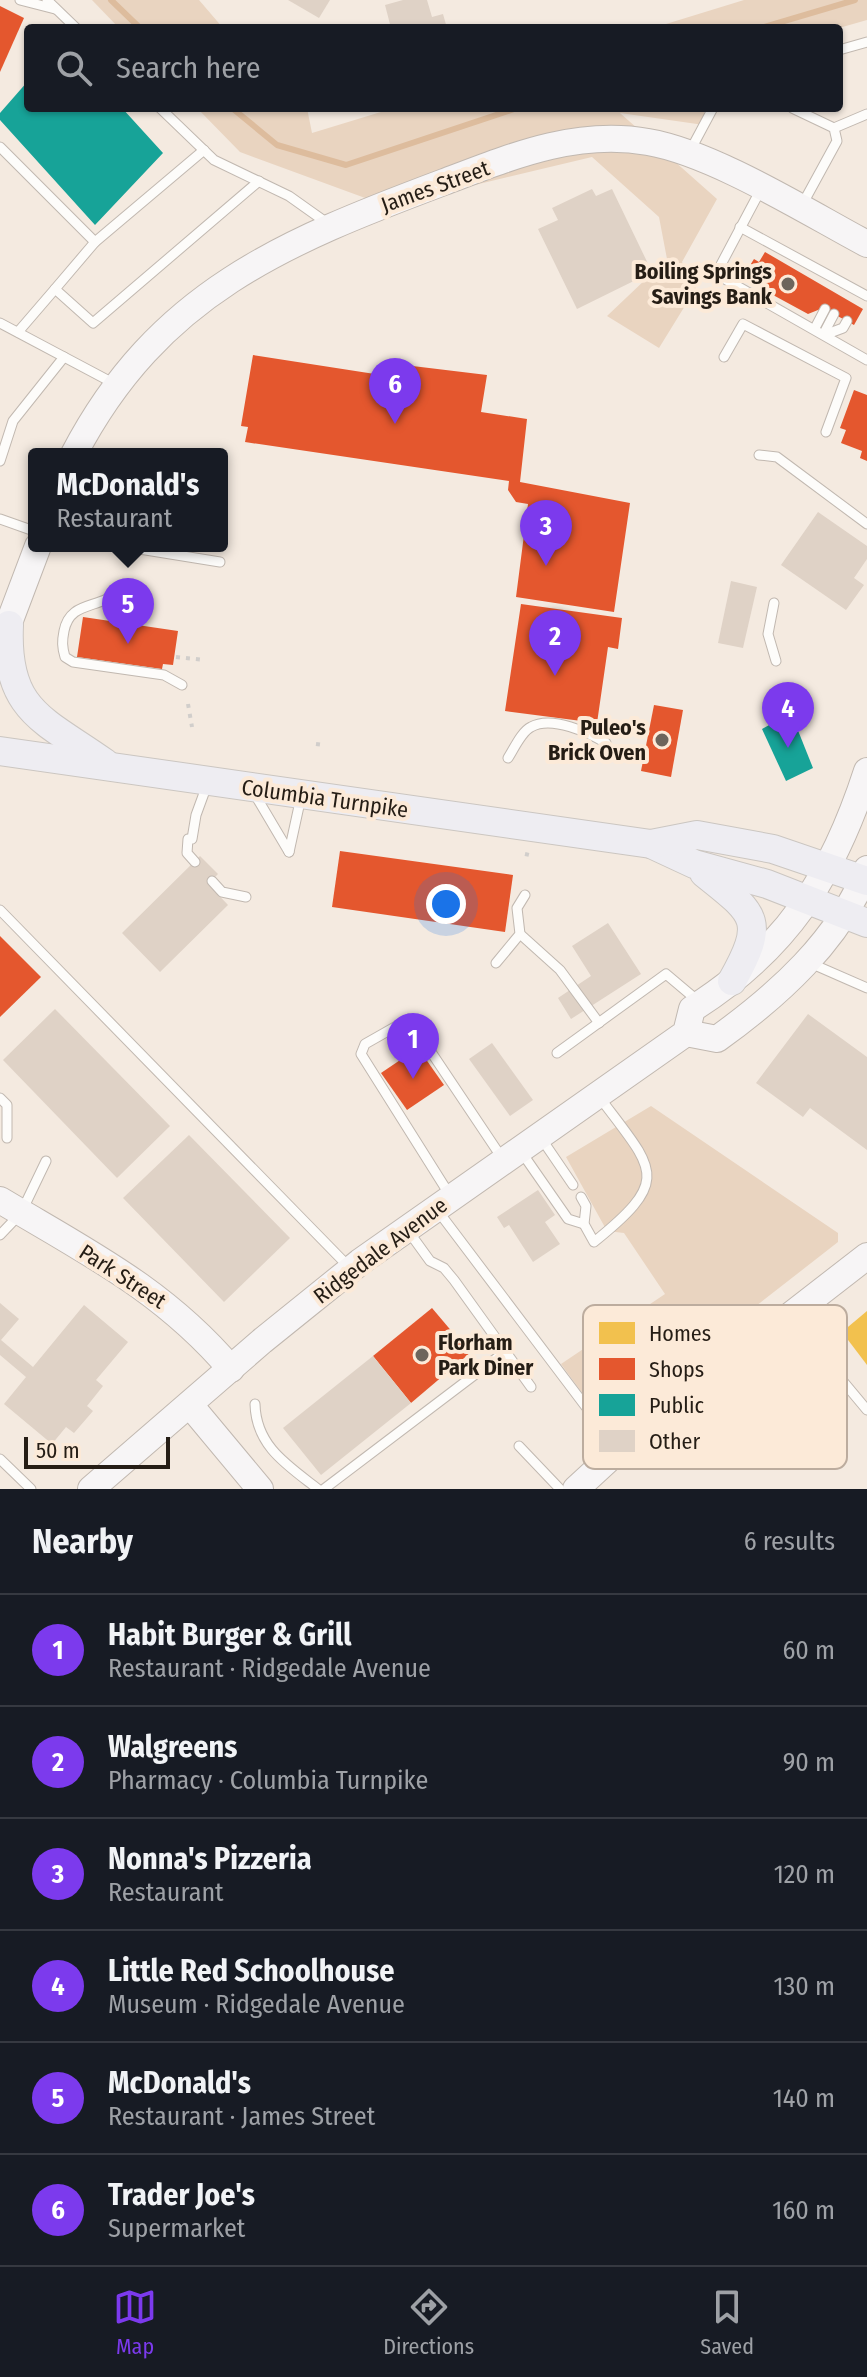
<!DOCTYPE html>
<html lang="en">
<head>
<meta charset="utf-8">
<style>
	body { margin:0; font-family:"Fira Sans Condensed",sans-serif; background:#242831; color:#f1f3f6 }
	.scale { position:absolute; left:24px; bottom:20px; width:146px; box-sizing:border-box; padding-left:8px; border:4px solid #251d15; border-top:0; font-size:22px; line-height:28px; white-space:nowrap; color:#251d15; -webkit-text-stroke:6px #fcead8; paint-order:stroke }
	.you { position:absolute; left:446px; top:904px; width:28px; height:28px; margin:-20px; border:6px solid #fff; border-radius:50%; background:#1a73e8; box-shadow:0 0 0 12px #1a73e833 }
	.badge { display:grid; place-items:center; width:52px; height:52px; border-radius:50%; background:#7c3aed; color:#fff; font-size:26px; font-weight:700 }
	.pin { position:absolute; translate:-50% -66px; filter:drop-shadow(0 2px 4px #0008) }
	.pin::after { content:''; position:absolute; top:42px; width:28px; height:24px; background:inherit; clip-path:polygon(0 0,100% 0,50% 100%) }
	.popup { position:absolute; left:28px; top:448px; width:200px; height:104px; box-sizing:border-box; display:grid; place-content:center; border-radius:8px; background:#171b24; filter:drop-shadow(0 2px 6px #0005); font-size:26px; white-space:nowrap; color:#9ea1a6 }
	.popup b { font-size:30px; color:#f1f3f6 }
	.popup::after { content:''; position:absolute; left:50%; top:100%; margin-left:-16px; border:16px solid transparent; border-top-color:#171b24 }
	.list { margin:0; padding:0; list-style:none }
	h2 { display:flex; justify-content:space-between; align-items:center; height:104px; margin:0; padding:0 32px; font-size:34px }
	h2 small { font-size:26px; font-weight:400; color:#9ea1a6 }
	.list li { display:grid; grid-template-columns:52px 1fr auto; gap:24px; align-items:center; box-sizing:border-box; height:112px; padding:0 32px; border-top:2px solid #363941 }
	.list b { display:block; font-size:30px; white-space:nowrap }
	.list p { margin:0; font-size:26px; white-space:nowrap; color:#9ea1a6 }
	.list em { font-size:26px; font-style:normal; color:#9ea1a6 }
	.icon { flex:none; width:44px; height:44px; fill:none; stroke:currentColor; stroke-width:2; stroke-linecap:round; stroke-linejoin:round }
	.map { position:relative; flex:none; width:867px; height:1489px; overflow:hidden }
	.search { position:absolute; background:#171b24; box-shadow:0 2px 6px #0004; left:24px; right:24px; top:24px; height:88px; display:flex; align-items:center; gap:20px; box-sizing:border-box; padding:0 28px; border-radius:8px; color:#9ea1a6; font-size:30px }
	.sheet { height:776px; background:#171b24 }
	nav { display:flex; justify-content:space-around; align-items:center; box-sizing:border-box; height:112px; border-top:2px solid #363941; background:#171b24; font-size:22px; color:#9ea1a6 }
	nav a { display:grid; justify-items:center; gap:4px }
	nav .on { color:#7c3aed }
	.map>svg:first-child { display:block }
</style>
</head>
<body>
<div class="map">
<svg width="867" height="1489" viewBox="0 0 867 1489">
	<rect width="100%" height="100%" fill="#f4eae0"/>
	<!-- green -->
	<g fill="#e9d4c0">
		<path d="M92,0H199L223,28H119Z"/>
		<path d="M744,0H867V20L839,28H653Z"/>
		<path d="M197,108H307L312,133L394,108H704V125L620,113L717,199L682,262L696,288L659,348L607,316L667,259L659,217L592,157L387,206L240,152Z"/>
		<path d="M651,1106L838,1233V1242L605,1424L561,1364L665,1294L624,1233L607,1231L566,1157Z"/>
	</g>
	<!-- homes -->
	<path fill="#f2c14e" d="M867,1311V1365L842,1332Z"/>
	<!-- shops -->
	<g fill="#e4572e">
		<path d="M0,6L24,18L0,72Z"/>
		<path d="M765,252L863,309L854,325L823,308L808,314L742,278L754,259L759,262Z"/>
		<path d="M253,355L394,377L396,364L487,375L481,412L527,419L520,482L630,503L614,612L516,597L528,504L516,502L508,490L509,481L245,442L248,427L241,426Z"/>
		<path d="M854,390L867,395V461L860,458L862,451L841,443L846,430L840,428Z"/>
		<path d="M521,604L622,618L618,649L608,647L597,723L505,711Z"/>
		<path d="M83,617L178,631L173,665L163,664L162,669L77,657Z"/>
		<path d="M654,705L683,710L671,777L641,771Z"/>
		<path d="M340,851L513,875L505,932L332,907Z"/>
		<path d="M0,936L41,977L0,1017Z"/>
		<path d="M418,1048L444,1085L407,1110L381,1073Z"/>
		<path d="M432,1308L470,1353L411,1403L373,1356Z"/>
	</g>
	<!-- public -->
	<g fill="#17a398">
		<path d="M28,81V108H122L163,153L95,225L0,120V113Z"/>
		<path d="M791,713L813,768L786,781L762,729Z"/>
	</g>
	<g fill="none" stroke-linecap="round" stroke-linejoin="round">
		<!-- stream -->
		<g stroke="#ddbc9d" stroke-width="6">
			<path d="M111,0L140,28"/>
			<path d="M761,28L855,0"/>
			<path d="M232,108L277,145L346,165L517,108"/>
		</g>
	</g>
	<!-- building -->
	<g fill="#dfd2c6">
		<path d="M288,0H330L319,18Z"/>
		<path d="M403,0H427L432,17L443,14L447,28H391L385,5Z"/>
		<path d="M592,189L596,196L612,189L652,272L577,309L538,229L558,220L552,208Z"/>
		<path d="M818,512L867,546V559L854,578L864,585L846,610L781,565Z"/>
		<path d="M731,581L757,587L743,648L718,643Z"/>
		<path d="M200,856L218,874L208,884L228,905L160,972L122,933Z"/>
		<path d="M608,923L641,974L571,1019L558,998L591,976L572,946Z"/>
		<path d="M55,1009L170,1126L117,1178L3,1060Z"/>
		<path d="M808,1014L867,1057V1150L810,1108L803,1117L756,1083Z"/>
		<path d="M492,1043L533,1100L510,1116L469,1059Z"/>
		<path d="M189,1135L290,1238L224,1302L123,1198Z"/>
		<path d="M538,1190L555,1215L545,1222L560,1244L533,1262L509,1225L504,1228L497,1217Z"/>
		<path d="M0,1303L19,1319L1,1340L33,1367L84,1305L128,1342L96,1380L103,1386L87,1406L93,1411L74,1433L66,1427L52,1444L4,1404L26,1377L0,1355Z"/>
		<path d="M373,1356L411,1403L321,1475L283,1428Z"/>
	</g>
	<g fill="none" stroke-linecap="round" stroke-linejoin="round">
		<defs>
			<g id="lane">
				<path d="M20,0L55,9"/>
				<path d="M47,0L76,28"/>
				<path d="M839,50L867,42"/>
				<path d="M160,108L214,160L289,196L327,223"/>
				<path d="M792,108L834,128L837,141L802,205"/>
				<path d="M834,128L867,114"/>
				<path d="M0,147L95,242"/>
				<path d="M204,150L95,242L55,289L93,323L259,181"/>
				<path d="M690,151L713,108"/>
				<path d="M761,189L716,274L867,360"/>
				<path d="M740,227L867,296"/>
				<path d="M0,323L115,384"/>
				<path d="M815,328L825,309"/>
				<path d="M18,332L55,289"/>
				<path d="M824,333L834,314"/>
				<path d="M827,334L843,328L847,321"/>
				<path d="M724,357L743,324L846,378L826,432"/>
				<path d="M759,455L777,457L867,524"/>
				<path d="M0,461L13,421L64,357"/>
				<path d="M0,519L34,531"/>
				<path d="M121,546L220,562"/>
				<path d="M118,591C99,610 70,600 64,631C62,641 62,647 65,657L73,662L164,675L182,685"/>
				<path d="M774,603L768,634L776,661"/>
				<path d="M508,758C514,749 521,732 531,727C552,715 589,733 606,743"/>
				<path d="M254,793L289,852"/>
				<path d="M188,839L187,853L195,862"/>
				<path d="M192,839L196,815L207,785"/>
				<path d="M289,852L301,797"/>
				<path d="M212,881L222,892L246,897"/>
				<path d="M0,910L350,1268"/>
				<path d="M520,934L560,970L599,1023"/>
				<path d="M496,963L520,934L517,908L525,895"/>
				<path d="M810,963L867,988"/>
				<path d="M557,1053L666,974L698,1001"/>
				<path d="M0,1098L7,1105V1138"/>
				<path d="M541,1138L573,1185"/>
				<path d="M520,1150L568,1219L584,1224"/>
				<path d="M451,1197L361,1054L365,1044L409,1019L502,1158"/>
				<path d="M581,1197L586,1206L584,1224L594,1242C672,1179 655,1171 600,1098"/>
				<path d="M438,1211L617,1448"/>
				<path d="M409,1232L430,1261L444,1268L454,1280L531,1387"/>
				<path d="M0,1235L21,1213L46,1161"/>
				<path d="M791,1319L867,1410"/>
				<path d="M255,1404C256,1446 287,1465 318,1489"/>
				<path d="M519,1446L560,1489"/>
				<path d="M0,1459L31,1489"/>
				<path d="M324,1489L506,1351"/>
			</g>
			<g id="secondary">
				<path d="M74,454C158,293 284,242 444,182C510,157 576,129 648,142C713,153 807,212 867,244"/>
				<path d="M1,644L38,546"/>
				<path d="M686,1033L717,1039C777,996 840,940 867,869"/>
				<path d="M0,1200C87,1252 164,1290 231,1369"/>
				<path d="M190,1405L260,1489"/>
				<path d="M91,1489L262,1341L360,1262L686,1033L692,1009C787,949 833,876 867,771"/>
				<path d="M576,1489L626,1443L867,1256"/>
			</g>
			<g id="primary">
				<path d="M9,625C5,711 43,719 105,763"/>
				<path d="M0,751L651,844L694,864L767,884L867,923"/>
				<path d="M651,844L697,835L773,849L867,881"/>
				<path d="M704,873C755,914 767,919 732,981"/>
			</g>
		</defs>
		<!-- lane casing -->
		<use href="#lane" stroke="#c1b8b0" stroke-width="11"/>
		<!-- secondary casing -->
		<use href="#secondary" stroke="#c1b8b0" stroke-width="28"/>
		<!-- primary casing -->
		<use href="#primary" stroke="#cbc6c1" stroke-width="30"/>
		<!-- path -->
		<g stroke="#d1cecb" stroke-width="4" stroke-dasharray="4 6" stroke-linecap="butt">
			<path d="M176,657L205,660"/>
			<path d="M188,704L192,727"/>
			<path d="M316,744L323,745"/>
			<path d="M525,854L534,856"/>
		</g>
		<!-- lane -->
		<use href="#lane" stroke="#fdfcfa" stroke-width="9"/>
		<!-- secondary -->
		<use href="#secondary" stroke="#f7f5f6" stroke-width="26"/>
		<!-- primary -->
		<use href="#primary" stroke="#eeedf2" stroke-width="28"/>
	</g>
	<!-- markers -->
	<g fill="#6d655c" stroke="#fcead8" stroke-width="3">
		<circle cx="788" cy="284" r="8"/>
		<circle cx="662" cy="740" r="8"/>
		<circle cx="422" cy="1355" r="8"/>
	</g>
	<g text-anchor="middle" stroke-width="8" stroke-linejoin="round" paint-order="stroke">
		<!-- street labels -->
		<g font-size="22" fill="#251d15" stroke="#fcead8">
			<text transform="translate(435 186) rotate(-20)" y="8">James Street</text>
			<text transform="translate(325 798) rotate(8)" y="8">Columbia Turnpike</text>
			<text transform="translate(380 1250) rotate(-37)" y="8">Ridgedale Avenue</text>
			<text transform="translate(123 1276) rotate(33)" y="8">Park Street</text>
		</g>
		<!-- poi labels -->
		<g font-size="22" font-weight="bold" fill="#251d15" stroke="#fcead8" text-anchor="end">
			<text x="772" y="279">Boiling Springs<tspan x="772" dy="25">Savings Bank</tspan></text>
			<text x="646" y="735">Puleo's<tspan x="646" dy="25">Brick Oven</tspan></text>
			<text x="438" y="1350" text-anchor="start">Florham<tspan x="438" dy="25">Park Diner</tspan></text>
		</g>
	</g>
	<!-- legend -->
	<rect x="583" y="1305" width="264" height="164" rx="12" fill="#fcead8" stroke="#bcac9e" stroke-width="2"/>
	<rect x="599" y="1322" width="36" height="22" fill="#f2c14e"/>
	<rect x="599" y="1358" width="36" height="22" fill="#e4572e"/>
	<rect x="599" y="1394" width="36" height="22" fill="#17a398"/>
	<rect x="599" y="1430" width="36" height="22" fill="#dfd2c6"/>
	<g font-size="22" fill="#251d15">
		<text x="649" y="1341">Homes</text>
		<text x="649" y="1377">Shops</text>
		<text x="649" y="1413">Public</text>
		<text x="649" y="1449">Other</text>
	</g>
</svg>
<div class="scale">50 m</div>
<div class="you"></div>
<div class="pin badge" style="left:413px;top:1079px">1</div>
<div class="pin badge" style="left:555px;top:676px">2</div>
<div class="pin badge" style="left:546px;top:566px">3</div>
<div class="pin badge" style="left:788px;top:748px">4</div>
<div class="pin badge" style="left:128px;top:644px">5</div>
<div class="popup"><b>McDonald's</b>Restaurant</div>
<div class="pin badge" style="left:395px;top:424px">6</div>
<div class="search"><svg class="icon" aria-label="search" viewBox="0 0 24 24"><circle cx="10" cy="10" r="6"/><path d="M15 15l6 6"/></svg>Search here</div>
</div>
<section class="sheet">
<h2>Nearby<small>6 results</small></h2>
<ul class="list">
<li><span class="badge">1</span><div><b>Habit Burger &amp; Grill</b><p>Restaurant · Ridgedale Avenue</p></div><em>60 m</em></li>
<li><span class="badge">2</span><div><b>Walgreens</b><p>Pharmacy · Columbia Turnpike</p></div><em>90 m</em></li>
<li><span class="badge">3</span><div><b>Nonna's Pizzeria</b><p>Restaurant</p></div><em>120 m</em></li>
<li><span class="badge">4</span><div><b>Little Red Schoolhouse</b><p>Museum · Ridgedale Avenue</p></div><em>130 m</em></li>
<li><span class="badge">5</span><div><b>McDonald's</b><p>Restaurant · James Street</p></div><em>140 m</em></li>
<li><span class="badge">6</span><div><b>Trader Joe's</b><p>Supermarket</p></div><em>160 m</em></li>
</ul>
</section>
<nav>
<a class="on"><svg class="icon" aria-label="map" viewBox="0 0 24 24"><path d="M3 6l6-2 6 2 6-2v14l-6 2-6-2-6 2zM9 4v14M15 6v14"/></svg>Map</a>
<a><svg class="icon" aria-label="directions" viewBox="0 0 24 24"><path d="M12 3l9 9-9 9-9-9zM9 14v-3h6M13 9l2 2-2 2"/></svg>Directions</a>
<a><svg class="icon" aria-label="saved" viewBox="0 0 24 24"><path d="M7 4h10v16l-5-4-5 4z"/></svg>Saved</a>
</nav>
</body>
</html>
